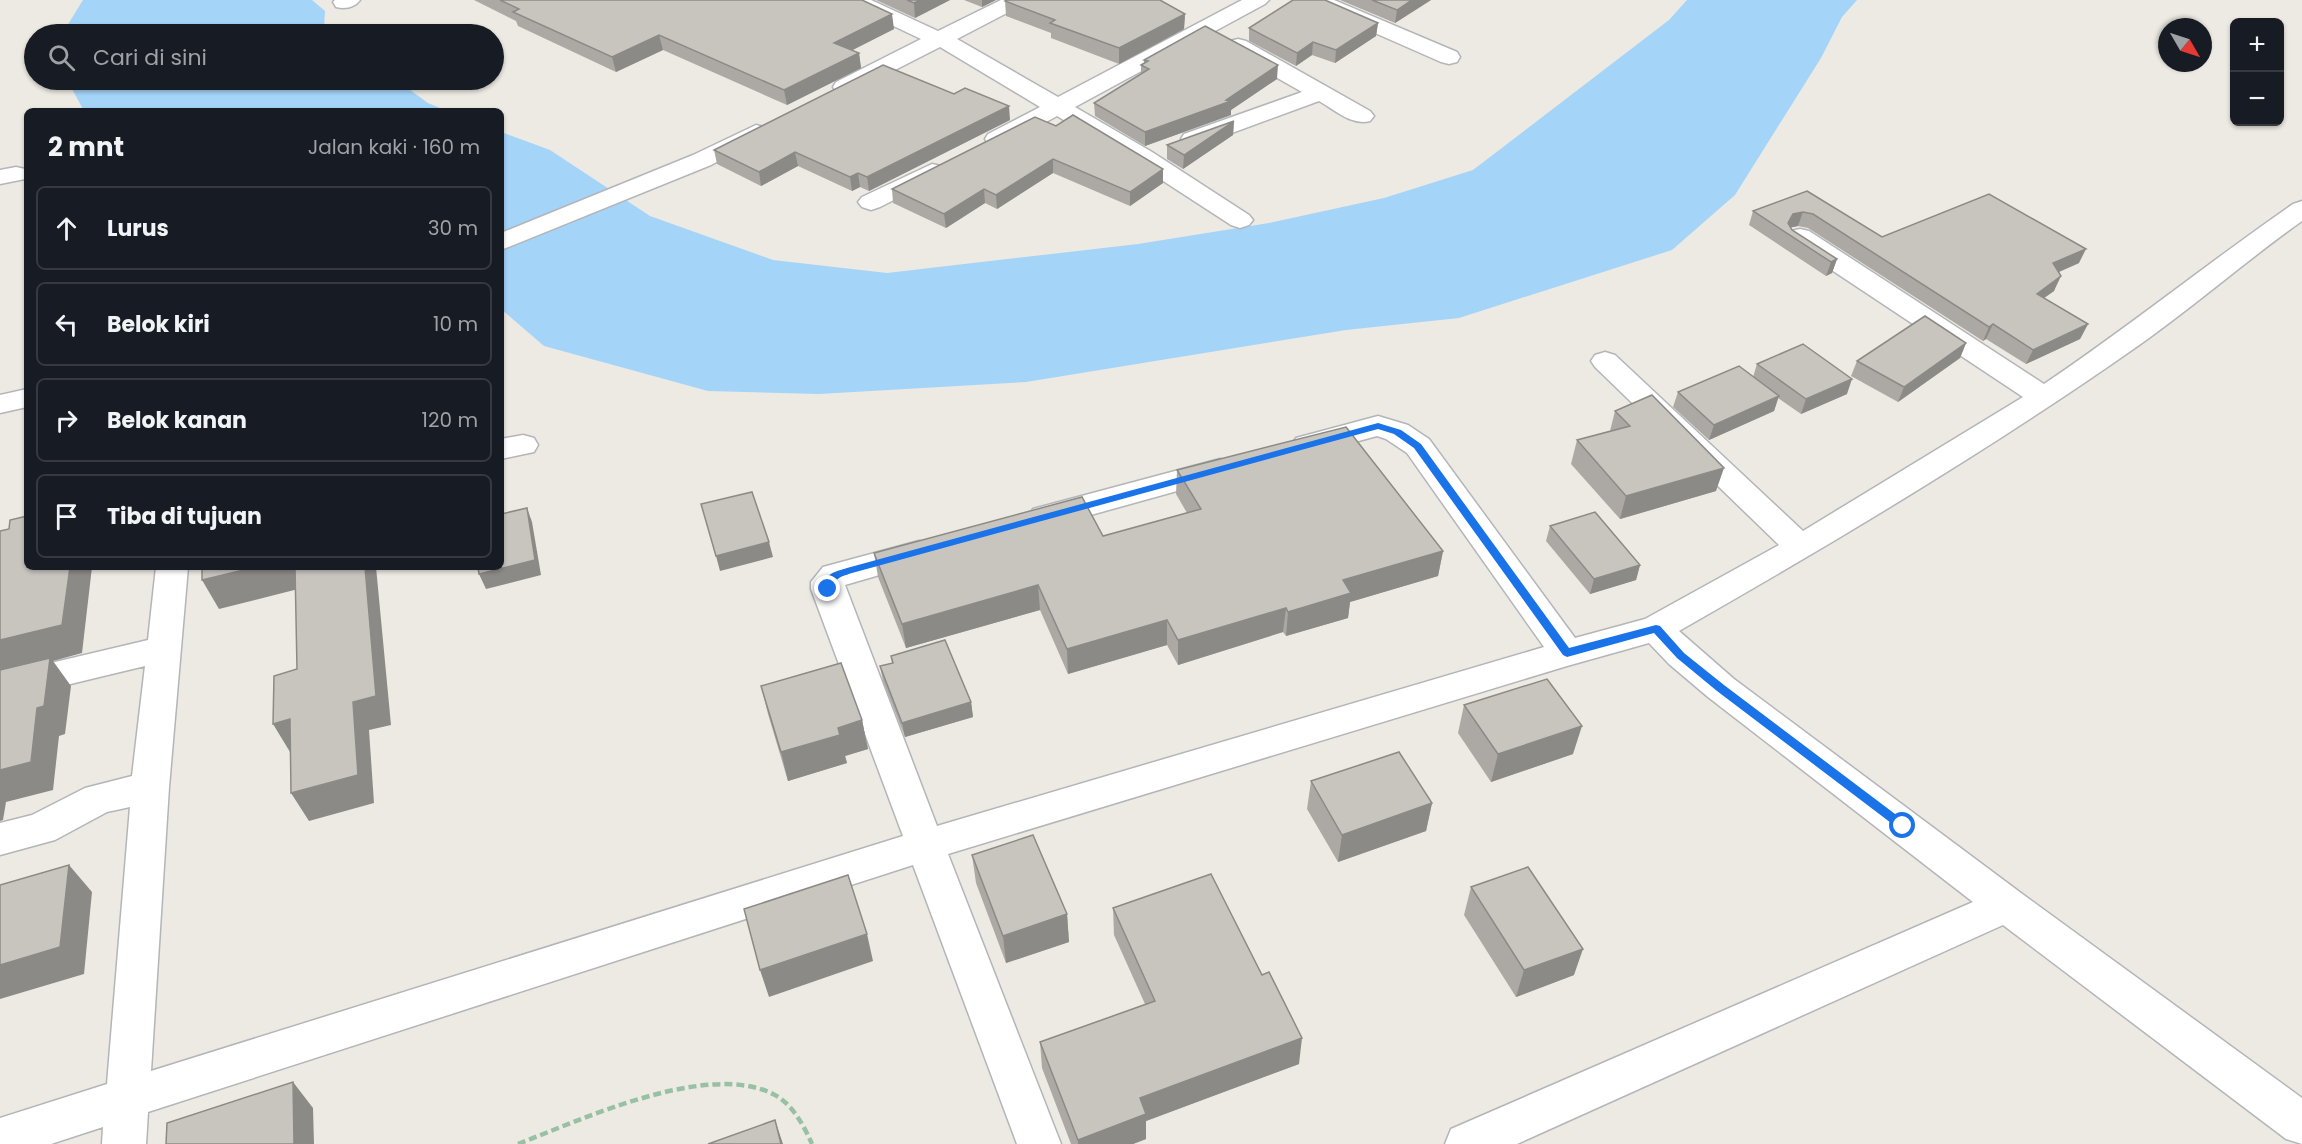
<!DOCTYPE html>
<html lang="id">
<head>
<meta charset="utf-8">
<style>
	body { margin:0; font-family:Poppins,sans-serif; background:#20242c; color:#f1f3f6 }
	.controls { position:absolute; right:18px; top:18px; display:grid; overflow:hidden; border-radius:9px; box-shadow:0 2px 4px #0004 }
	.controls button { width:54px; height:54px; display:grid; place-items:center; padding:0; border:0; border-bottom:2px solid #363941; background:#171b24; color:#f1f3f6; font:30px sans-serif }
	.compass { position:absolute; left:2158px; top:18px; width:54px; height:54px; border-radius:50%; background:#171b24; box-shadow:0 2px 4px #0004; rotate:129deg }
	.stop { position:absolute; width:18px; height:18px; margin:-14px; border:4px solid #1a73e8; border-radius:50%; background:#fff }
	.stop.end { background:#1a73e8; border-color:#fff; box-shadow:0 2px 6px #0008 }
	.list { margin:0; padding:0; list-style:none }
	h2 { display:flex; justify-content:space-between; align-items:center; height:78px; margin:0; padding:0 24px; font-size:26px }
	h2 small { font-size:20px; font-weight:400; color:#9ea1a6 }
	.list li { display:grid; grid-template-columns:39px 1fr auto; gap:18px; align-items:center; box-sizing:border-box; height:84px; margin:0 12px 12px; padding:0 12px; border:2px solid #363941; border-radius:9px }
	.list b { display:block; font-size:22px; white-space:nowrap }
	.list em { font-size:20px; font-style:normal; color:#9ea1a6 }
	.icon { flex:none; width:33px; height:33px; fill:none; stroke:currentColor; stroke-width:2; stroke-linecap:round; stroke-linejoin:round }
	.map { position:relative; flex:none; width:2302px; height:1144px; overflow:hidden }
	.search { position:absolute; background:#171b24; box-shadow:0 2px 4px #0004; left:24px; top:24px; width:480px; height:66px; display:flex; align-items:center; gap:15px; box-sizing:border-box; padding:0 21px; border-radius:33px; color:#9ea1a6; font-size:22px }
	.panel { position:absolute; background:#171b24; box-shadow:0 2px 4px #0004; left:24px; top:108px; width:480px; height:462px; border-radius:9px }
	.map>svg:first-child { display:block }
</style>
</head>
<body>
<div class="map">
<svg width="2302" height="1144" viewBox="0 0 2302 1144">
	<rect width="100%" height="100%" fill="#eceae2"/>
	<!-- water -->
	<g fill="#a5d4f9">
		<path d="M83,0H312L325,11L324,28L320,34H62Z"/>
		<path d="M1687,0H1857L1842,17L1821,58L1735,195L1672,250L1459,318L1346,330L1026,382L819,394L708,391L544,346L501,309V132L550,150L650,216L773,260L887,273L1138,244L1269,223L1384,198L1473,170L1669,20Z"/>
		<path d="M70,80H362L410,90L428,103L447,111H84L71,87Z"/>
	</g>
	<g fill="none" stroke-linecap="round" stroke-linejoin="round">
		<defs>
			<g id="minor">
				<path d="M335,0H360C354,8 345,9 336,7L333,2Z"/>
				<path d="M843,0H871L938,31L1001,0H1028L1024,4L957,39L1058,97L1242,0H1269L1265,4L1075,107L1152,152L1249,215L1253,220L1249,225L1240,228L1231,225L1134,162L1057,116L1006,144L997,146L988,144L985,139L988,134L1040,107L940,47L852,92L844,94L836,92L833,87L836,82L921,39L847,4Z"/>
				<path d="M1305,0H1334L1457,52L1460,57L1457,62L1449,64L1441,62L1309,4Z"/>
				<path d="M1238,39L1246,41L1370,111L1374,116L1370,121C1352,126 1335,110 1319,101L1202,144L1193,146L1184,144L1181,139L1184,134L1302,92L1230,51L1227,46L1230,41Z"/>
				<path d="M756,125L764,127L768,132L764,137L711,165L501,250V233L693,155Z"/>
				<path d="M932,164L941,166L944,171L941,176L880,207L871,210L862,207L858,202L862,197Z"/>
				<path d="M16,167L25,169L27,176L25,179L0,184V170Z"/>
				<path d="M2302,201V221C2244,262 2190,310 2132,350C1986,452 1833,543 1679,631L1734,679L2021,893L2302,1098V1144L2286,1139L2003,925L1517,1144H1445L1451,1129L1973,902L1708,697L1669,664L1649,643L1567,666L948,854L1061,1144H1017L913,865L148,1112L146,1144H102L103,1127L51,1144H0V1118L107,1084L130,807L107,812L55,840L0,855V823L32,815L85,788L132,776L145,666L0,701V675L148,640L156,567H188L169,787L151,1071L903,836L811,589V582L823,567L919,541L931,544L935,552L931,560L845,585L937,826L1544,647L1407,453L1386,439L1377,436L1307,455L1296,452L1292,445L1296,438L1378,416L1408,425L1429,439L1575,638L1645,619L1779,545L1595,367L1591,361L1595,355L1605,352L1615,355L1803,531L2023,397L1791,243L1787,237L1791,231L1800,229L1809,231L2044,384C2129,327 2209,262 2293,204Z"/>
				<path d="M27,389V407L0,413V395Z"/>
				<path d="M523,435L534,438L538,445L534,452L501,459V439Z"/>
				<path d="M1220,459L1231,462L1235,469L1231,476L1044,528L1033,525L1028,517L1033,509Z"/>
			</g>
		</defs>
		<!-- minor casing -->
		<use href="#minor" stroke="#b3b5b9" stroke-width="3"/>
		<!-- path -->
		<path stroke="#98c0a4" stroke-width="4.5" stroke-dasharray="8 4" stroke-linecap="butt" d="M518,1144C583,1119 707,1061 773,1094C792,1103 804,1126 812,1144"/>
		<!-- minor -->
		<use href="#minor" fill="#fff" fill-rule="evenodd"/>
	</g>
	<!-- wall -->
	<g fill="#aca9a4">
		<path d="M474,0H862L894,29L852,50L859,53L861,68L787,105L663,50L616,72L518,26L516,21Z"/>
		<path d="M876,0H950L915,18Z"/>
		<path d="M964,0H996L982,7Z"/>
		<path d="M1340,0H1431L1395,23Z"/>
		<path d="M1005,1L1185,14L1184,29L1119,64L1051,38V33L1006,16Z"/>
		<path d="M1378,23L1376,36L1335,63L1312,55L1296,66L1249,41V28Z"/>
		<path d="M1144,60L1277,79L1231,110V115L1145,146L1095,116L1094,103L1141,74V65L1144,63Z"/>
		<path d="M1035,117L1163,183L1130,206L1053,173L997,209L985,203L946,228L893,203L892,189Z"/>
		<path d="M1010,120L869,191L860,187L852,191L798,166L761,186L717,164L714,150Z"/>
		<path d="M1234,121L1233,135L1183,169L1167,159V145Z"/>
		<path d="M1807,191L1882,237L2079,263L2059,272L2054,291L2044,298L2088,324L2080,339L2026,364L1986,339L1983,341L1808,228L1798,226L1791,227L1792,230L1837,259L1832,273L1826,276L1749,225L1753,211Z"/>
		<path d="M1966,343L1960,358L1898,402L1851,376L1857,361Z"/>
		<path d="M1757,364L1847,394L1801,414L1778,398L1774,411L1709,440L1673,407L1678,392L1753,377Z"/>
		<path d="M1615,411L1716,491L1620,519L1571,464L1577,440L1610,431Z"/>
		<path d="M1177,470L1443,551L1438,576L1350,602L1348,618L1286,636L1283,632L1178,665L1167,645L1068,674L1040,610L906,648L878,577L874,553L1103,536L1187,513L1176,494Z"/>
		<path d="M1550,526L1640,565L1636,580L1590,594L1546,541Z"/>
		<path d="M891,656L971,702L973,717L905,737L883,681L880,666L892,663Z"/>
		<path d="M761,686L862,720L868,749L845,756L847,763L788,781L768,714Z"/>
		<path d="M1464,705L1573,754L1491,782L1458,733Z"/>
		<path d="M1311,781L1432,803L1426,831L1338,862L1307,809Z"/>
		<path d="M972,855L1067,914L1069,942L1006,963L976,883Z"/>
		<path d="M1471,887L1574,975L1516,997L1464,915Z"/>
		<path d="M1113,908L1299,1064L1146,1121V1139L1133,1144H1071L1042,1068L1040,1042L1145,1004L1114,935Z"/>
	</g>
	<!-- shaded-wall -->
	<g fill="#8c8a86">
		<path d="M920,0H950L915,18L914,3Z"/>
		<path d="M982,0H996L982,7Z"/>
		<path d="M1412,0H1431L1395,23L1397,10Z"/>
		<path d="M892,14L894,29L837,58L834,43Z"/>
		<path d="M1185,14L1184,29L1119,64V48Z"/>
		<path d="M1378,23L1376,36L1335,63L1336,50Z"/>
		<path d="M659,35L663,50L616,72L612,57Z"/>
		<path d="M1313,42L1312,55L1296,66L1297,53Z"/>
		<path d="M859,53L861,68L787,105L784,90Z"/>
		<path d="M1278,65L1277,79L1231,110V115L1145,146V132L1226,100Z"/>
		<path d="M1009,106L1010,120L869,191L867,177Z"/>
		<path d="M1234,121L1233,135L1183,169L1184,155Z"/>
		<path d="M795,152L798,166L761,186L759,172Z"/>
		<path d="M1053,159V173L997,209L996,195Z"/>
		<path d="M1163,169V183L1130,206V192Z"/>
		<path d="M858,173L860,187L852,191L850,177Z"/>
		<path d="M984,189L985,203L946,228L944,214Z"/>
		<path d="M1803,212L1798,226L1789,228L1788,223L1793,214Z"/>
		<path d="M2086,249L2079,263L2047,277L2053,263Z"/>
		<path d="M1837,259L1832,273L1826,276L1831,262Z"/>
		<path d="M2061,276L2054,291L2030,308L2037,294Z"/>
		<path d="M1993,324L1986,339L1983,341L1989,327Z"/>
		<path d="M2088,324L2080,339L2026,364L2033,350Z"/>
		<path d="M1966,343L1960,358L1898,402L1904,387Z"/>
		<path d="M1852,379L1847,394L1801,414L1806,399Z"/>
		<path d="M1779,396L1774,411L1709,440L1714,425Z"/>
		<path d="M1724,468L1716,491L1620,519L1626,496Z"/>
		<path d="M527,508L532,522L541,575L486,589L479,574Z"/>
		<path d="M769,542L773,557L720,571L716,556Z"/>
		<path d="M1443,551L1438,576L1350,602L1348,618L1286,636L1288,612L1343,580Z"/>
		<path d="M1640,565L1636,580L1590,594L1594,579Z"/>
		<path d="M70,567H92L82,653L53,661L71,686L65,734L59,736L53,790L6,802L3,820L0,821V640Z"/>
		<path d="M256,567H299L310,586L219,609L202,580Z"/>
		<path d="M365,567H376L391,725L369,730L374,803L309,821L291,793L353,702Z"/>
		<path d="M1038,585L1040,610L906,648L902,624Z"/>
		<path d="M1286,608L1283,632L1178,665V640Z"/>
		<path d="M1167,620V645L1068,674L1067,649Z"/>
		<path d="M971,702L973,717L905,737L902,723Z"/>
		<path d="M290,719V752L273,724Z"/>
		<path d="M862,720L868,749L845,756L847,763L788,781L781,752L838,728Z"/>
		<path d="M1582,726L1573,754L1491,782L1498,754Z"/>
		<path d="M1432,803L1426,831L1338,862L1342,835Z"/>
		<path d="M69,865L92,892L84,974L0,999V965Z"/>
		<path d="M1067,914L1069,942L1006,963L1003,936Z"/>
		<path d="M867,934L873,961L769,997L760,970Z"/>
		<path d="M1583,949L1574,975L1516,997L1524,970Z"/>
		<path d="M1302,1038L1299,1064L1146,1121V1139L1133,1144H1078V1140L1140,1098Z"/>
		<path d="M293,1082L313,1108L314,1144H294Z"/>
		<path d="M775,1120L783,1144H781Z"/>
	</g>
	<!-- building -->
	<g fill="#c8c5bf" stroke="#8c8a86" stroke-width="1.5">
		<path d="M500,0H862L892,14L834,43L859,53L784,90L659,35L612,57L513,12L519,9Z"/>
		<path d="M907,0H920L914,3Z"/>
		<path d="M1007,0H1160L1185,14L1119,48L1050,23L1055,20L1005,1Z"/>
		<path d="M1293,0H1325L1378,23L1336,50L1313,42L1297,53L1249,28Z"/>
		<path d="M1372,0H1412L1397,10Z"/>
		<path d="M1205,26L1278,65L1226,100L1231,101L1145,132L1094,103L1149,69L1141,65L1148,61L1144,60Z"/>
		<path d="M883,65L954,94L965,88L1009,106L867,177L858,173L850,177L795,152L759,172L714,150Z"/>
		<path d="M1073,115L1163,169L1130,192L1053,159L996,195L984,189L944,214L892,189L1035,117L1056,126Z"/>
		<path d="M1234,121L1184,155L1167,145Z"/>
		<path d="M1807,191L1882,237L1989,194L2086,249L2053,263L2061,276L2037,294L2088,324L2033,350L1993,324L1989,327L1813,214L1803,212L1793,214L1788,223L1792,230L1837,259L1831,262L1753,211Z"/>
		<path d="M1925,316L1966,343L1904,387L1857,361Z"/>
		<path d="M1803,344L1852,379L1806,399L1757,364Z"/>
		<path d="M1739,366L1779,396L1714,425L1678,392Z"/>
		<path d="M1652,395L1724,468L1626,496L1577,440L1630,426L1615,411Z"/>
		<path d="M1346,427L1443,551L1343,580L1351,593L1288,612L1286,608L1178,640L1167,620L1067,649L1038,585L902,624L874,553L1082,497L1103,536L1201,509L1177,470Z"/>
		<path d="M752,492L769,542L716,556L701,504Z"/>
		<path d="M527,508L535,560L479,574L478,567H501V514Z"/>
		<path d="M1595,512L1640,565L1594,579L1550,526Z"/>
		<path d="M27,516V567H70L62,625L0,640V531L9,529L10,520Z"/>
		<path d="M202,567H256L202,580Z"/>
		<path d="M295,567H365L376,696L353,702L358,775L291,793L290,719L273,724L274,676L297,669Z"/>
		<path d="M945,640L971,702L902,723L880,666L893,663L891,656Z"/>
		<path d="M50,658L44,706L37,708L31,762L0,770V670Z"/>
		<path d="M841,663L862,720L838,728L840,735L781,752L761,686Z"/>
		<path d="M1547,679L1582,726L1498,754L1464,705Z"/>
		<path d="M1399,752L1432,803L1342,835L1311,781Z"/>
		<path d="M1033,835L1067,914L1003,936L972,855Z"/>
		<path d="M69,865L60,947L0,965V885Z"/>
		<path d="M1528,867L1583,949L1524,970L1471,887Z"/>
		<path d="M1211,874L1262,975L1269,972L1302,1038L1140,1098L1146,1114L1078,1140L1040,1042L1155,1001L1113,908Z"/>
		<path d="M848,875L867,934L760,970L744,909Z"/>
		<path d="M293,1082L294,1144H166L167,1123Z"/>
		<path d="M775,1120L781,1144H708Z"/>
	</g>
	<!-- route -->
	<path fill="#1a73e8" d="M1378,423L1401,430L1421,444L1569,648L1656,625L1660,626L1684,653L1724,685L1907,823V829H1899L1717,691L1677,658L1654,633L1567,657L1563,655L1414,448L1394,434L1378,429L852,573C837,578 837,577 831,591H825C820,575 834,572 847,568Z"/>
</svg>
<div class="controls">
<button>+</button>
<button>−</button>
</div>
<svg class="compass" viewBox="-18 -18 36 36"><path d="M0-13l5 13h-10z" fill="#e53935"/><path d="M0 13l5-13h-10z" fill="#9ea1a6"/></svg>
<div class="stop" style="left:1903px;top:826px"></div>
<div class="stop end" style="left:828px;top:589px"></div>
<div class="search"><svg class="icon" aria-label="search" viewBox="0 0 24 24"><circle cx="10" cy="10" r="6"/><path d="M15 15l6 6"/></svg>Cari di sini</div>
<section class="panel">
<h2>2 mnt<small>Jalan kaki · 160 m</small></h2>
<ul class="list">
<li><svg class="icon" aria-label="ahead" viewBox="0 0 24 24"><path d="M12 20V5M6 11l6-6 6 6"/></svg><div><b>Lurus</b></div><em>30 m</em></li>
<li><svg class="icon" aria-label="left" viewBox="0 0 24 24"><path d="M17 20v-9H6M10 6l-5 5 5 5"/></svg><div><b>Belok kiri</b></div><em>10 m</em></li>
<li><svg class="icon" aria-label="right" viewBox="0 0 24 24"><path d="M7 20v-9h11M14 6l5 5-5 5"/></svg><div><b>Belok kanan</b></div><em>120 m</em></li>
<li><svg class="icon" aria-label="arrive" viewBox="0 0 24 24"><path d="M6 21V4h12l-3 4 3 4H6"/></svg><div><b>Tiba di tujuan</b></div></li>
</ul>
</section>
</div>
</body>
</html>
